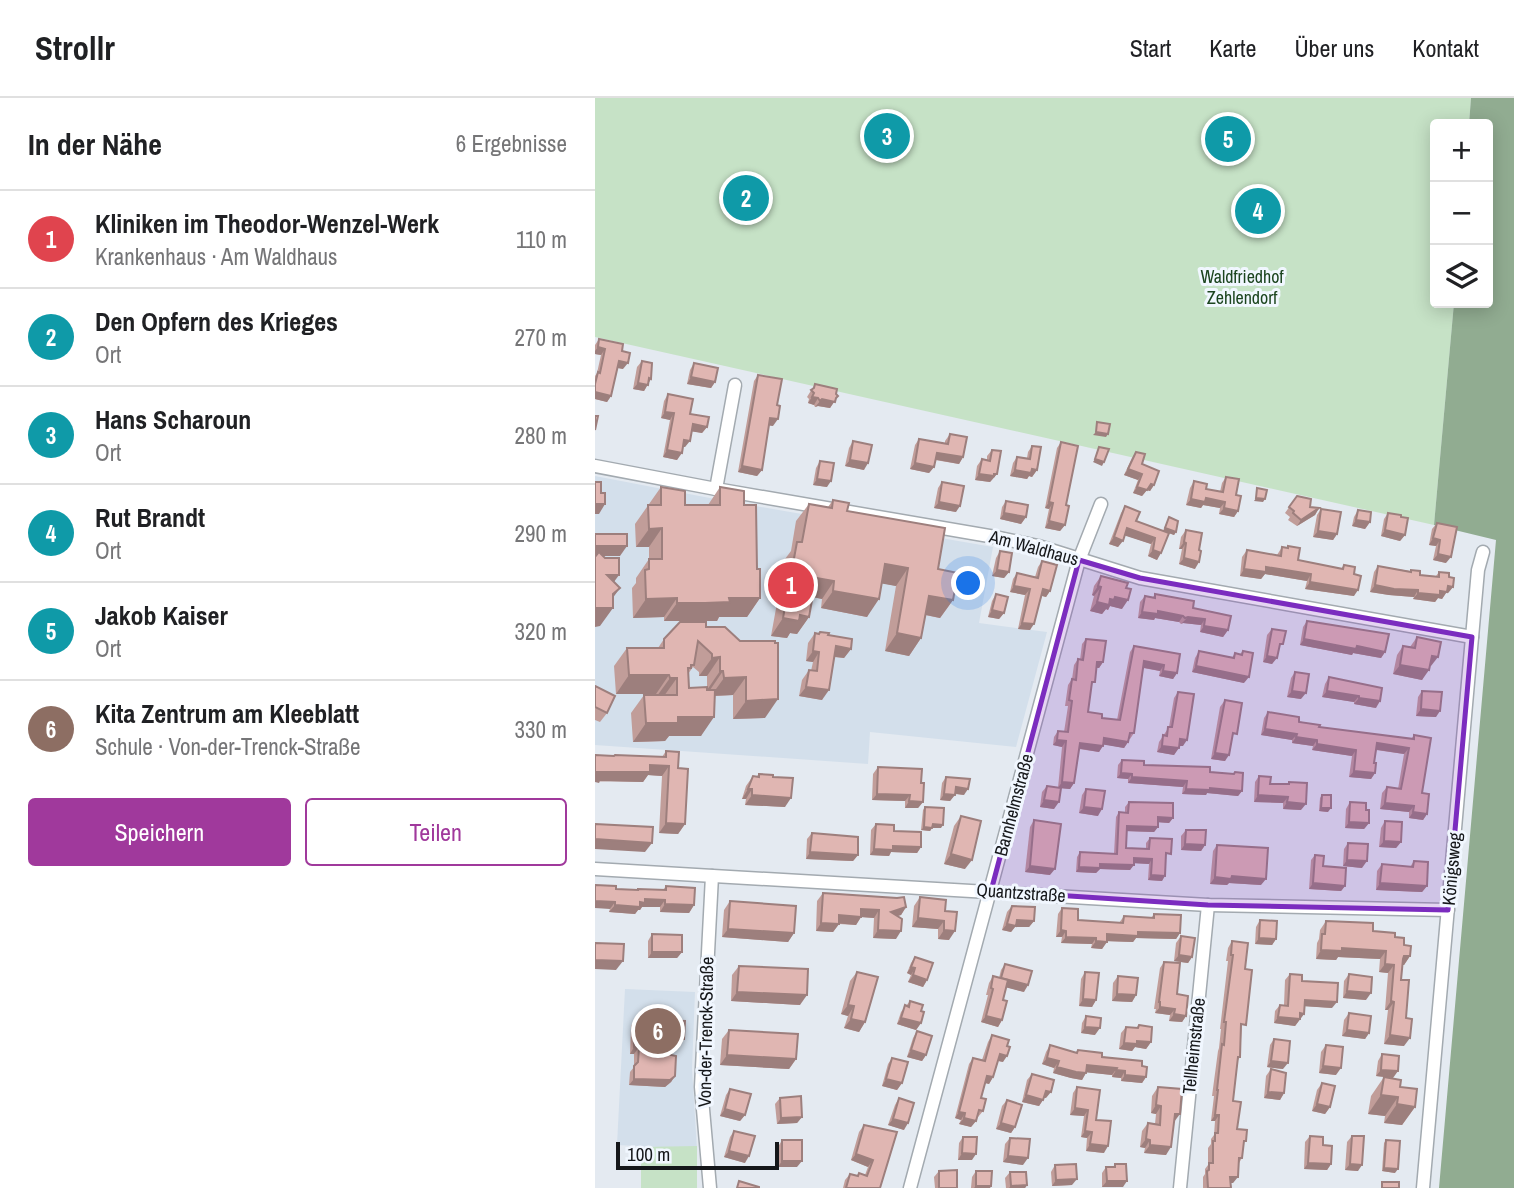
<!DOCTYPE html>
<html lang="de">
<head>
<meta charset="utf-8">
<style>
	body { margin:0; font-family:"Archivo Narrow",sans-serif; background:#f6f6f6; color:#202124 }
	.controls { position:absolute; right:21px; top:21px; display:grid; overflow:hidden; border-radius:7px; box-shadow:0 4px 18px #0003 }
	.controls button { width:63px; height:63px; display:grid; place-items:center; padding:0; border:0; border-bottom:2px solid #e0e0e0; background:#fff; color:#202124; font:35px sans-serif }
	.scale { position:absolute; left:21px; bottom:18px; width:163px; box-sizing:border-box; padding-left:7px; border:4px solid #15171a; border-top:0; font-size:19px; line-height:24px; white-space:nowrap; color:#15171a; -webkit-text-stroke:5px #f1f7ff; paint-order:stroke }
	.you { position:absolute; left:374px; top:486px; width:24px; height:24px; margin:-18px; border:5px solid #fff; border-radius:50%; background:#1a73e8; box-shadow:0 0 0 10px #1a73e833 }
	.badge { display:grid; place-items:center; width:46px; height:46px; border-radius:50%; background:#a0399c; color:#fff; font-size:23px; font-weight:700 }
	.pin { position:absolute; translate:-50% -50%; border:4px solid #fff; box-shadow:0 2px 7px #0006 }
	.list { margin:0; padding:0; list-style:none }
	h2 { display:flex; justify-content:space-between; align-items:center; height:91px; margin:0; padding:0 28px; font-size:30px }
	h2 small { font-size:23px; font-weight:400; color:#757577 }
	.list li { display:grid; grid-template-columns:46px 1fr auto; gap:21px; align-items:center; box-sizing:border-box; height:98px; padding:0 28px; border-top:2px solid #e0e0e0 }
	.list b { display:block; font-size:26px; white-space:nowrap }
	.list p { margin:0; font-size:23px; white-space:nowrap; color:#757577 }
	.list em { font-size:23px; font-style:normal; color:#757577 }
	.actions { display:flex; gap:14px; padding:21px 28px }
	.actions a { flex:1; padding:16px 0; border:2px solid #a0399c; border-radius:7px; text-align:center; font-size:24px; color:#a0399c }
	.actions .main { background:#a0399c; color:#fff }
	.icon { flex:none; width:38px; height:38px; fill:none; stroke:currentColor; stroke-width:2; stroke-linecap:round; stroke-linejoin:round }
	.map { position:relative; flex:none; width:919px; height:1090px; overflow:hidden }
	header { display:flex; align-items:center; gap:42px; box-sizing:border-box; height:98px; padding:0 35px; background:#fff; border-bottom:2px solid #e0e0e0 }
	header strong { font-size:33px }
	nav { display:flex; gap:38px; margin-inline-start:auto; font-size:24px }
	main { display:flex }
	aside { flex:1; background:#fff }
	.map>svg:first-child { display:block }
</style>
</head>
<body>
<header>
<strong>Strollr</strong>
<nav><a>Start</a><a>Karte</a><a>Über uns</a><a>Kontakt</a></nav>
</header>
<main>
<aside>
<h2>In der Nähe<small>6 Ergebnisse</small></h2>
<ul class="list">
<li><span class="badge" style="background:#e0444e">1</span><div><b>Kliniken im Theodor-Wenzel-Werk</b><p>Krankenhaus · Am Waldhaus</p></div><em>110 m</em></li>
<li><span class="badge" style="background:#0f9aa8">2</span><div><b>Den Opfern des Krieges</b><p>Ort</p></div><em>270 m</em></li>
<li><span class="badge" style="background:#0f9aa8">3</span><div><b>Hans Scharoun</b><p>Ort</p></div><em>280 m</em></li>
<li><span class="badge" style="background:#0f9aa8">4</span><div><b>Rut Brandt</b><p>Ort</p></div><em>290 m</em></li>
<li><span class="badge" style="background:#0f9aa8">5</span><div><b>Jakob Kaiser</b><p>Ort</p></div><em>320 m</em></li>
<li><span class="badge" style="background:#8d6e63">6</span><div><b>Kita Zentrum am Kleeblatt</b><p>Schule · Von-der-Trenck-Straße</p></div><em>330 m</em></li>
</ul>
<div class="actions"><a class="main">Speichern</a><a>Teilen</a></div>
</aside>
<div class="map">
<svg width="919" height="1090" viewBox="0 0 919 1090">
	<rect width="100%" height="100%" fill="#e4eaf1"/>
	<!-- built -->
	<g fill="#d3dfeb">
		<path d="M0,378L120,401L398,449L384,525L452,534L421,649L275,634L273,666L0,647Z"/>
		<path d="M30,891L100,894L97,971L102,1051L22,1047Z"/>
	</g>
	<!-- green -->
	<g fill="#c6e2c6">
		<path d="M0,0H876L874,26H840V205H859L839,427L0,239Z"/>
		<path d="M102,1048V1090H46V1049Z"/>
	</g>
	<!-- forest -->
	<path fill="#91ac91" d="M876,0H919V1090H844L901,442L839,427L859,205H893V26H874Z"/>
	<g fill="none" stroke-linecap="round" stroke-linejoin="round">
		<defs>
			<g id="minor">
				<path d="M0,368L121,391L400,439L443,448L545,480L877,539"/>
				<path d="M121,391L140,287"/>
				<path d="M0,771L613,807L853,812"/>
				<path d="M115,1090L106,989L117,778"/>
				<path d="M315,1090L484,462L506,406"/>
				<path d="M585,1090L613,807"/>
				<path d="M828,1090L883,472L888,454"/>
			</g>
		</defs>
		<!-- minor casing -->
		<use href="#minor" stroke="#a3aab0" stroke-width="15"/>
		<!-- minor -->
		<use href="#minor" stroke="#fff" stroke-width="12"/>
	</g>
	<!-- wall -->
	<g fill="#c19d99" fill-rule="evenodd">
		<path d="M4,241L27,253L28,271L22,270L16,298L12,304L0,301V278L2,275L6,257L0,256V247Z"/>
		<path d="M47,263L54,284L49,293L38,291L42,269Z"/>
		<path d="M99,265L120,284L116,290L92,286L95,272Z"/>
		<path d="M163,277L178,328L174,327L167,372L162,378L143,374L159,283Z"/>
		<path d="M220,286L241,296L243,298L235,310L223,308L220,309L219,307L213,305L214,301L212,299Z"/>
		<path d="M73,296L95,316L112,329L107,335L97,333L90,349H88L82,362L68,359L75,322L66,320L69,303Z"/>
		<path d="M355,336L368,359L364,366L340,362L339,369L334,375L315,371L320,347L324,341L350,346V343Z"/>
		<path d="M258,343L269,372L250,368L254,350Z"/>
		<path d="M466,344L470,427L465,433L450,430L454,411L450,410L462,350Z"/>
		<path d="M437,348L442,372L437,379L434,378L432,381L415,378L418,365L422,359L432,360L433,354Z"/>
		<path d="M397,352L402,376L395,384L380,382L382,368L387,361L392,362V358Z"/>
		<path d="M541,354L547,366L559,387L555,393L552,392L547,398L538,395L543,382L529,377L537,360Z"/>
		<path d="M225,363L232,389L218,387L221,370Z"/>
		<path d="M631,379L641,397L643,413L639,419L624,416L625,410L608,407L606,410L591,407L595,390L599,383L611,391L625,394L627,385Z"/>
		<path d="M347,384L361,414L339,410L343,390Z"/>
		<path d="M66,389L90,407H113L125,389L149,407L162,471L165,500L152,519H124L122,523H69V519L38,520L37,490L41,485V480L54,461V449H41L40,426Z"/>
		<path d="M702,398L715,409L724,410L720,417L702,428L693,422L695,419L690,415Z"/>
		<path d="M238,402L252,413L343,471L358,502L345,520L330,517L326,540L314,558L290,553L301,488L287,485L272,519L226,510L227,501L218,499L214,519L202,536L195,535L192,540L176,538L190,461L196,453L201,423L214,406L233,409Z"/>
		<path d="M411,403L431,419L426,426L405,421L407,409Z"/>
		<path d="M530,408L541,423L568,433L574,419L581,434L579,437L574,435L562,462L553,458L556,446L530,437L523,449L514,446L526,415Z"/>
		<path d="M726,411L742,436L738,442L718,439L722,417Z"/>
		<path d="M763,412L775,424L770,431L757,428L759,419Z"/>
		<path d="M793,415L806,419L810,437L805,443L786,438L789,421Z"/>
		<path d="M842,425L851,465L838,462L841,448L834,447L837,431Z"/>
		<path d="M591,432L600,471L584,466L587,451H584L586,439Z"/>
		<path d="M693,448L703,462L746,471L749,467L759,476V498L710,491L712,483L670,476L666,481L645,478L647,459L652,452L682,457L687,449L691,450Z"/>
		<path d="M405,453L414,474L409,480L397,478L401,460Z"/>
		<path d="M447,463L455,493L451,499L447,498L435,532L423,531L430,497L415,494L418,481L422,475L440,479L443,469Z"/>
		<path d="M783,468L815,473L816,472L825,477L841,478L844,474L854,479L858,489L853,495H851L847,501L843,500L840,504L818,501L819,499L794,497L775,494L779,474Z"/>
		<path d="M506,478L527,511L515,508L513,512L511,511L507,516L495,513L499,498L497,497L499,488Z"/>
		<path d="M401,496L409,515L404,521L393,519L397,503Z"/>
		<path d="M560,496L598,510L633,532L628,539L605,534L606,527L588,525L586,526L584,524L560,520L559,522L543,520L545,504L550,498L558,499Z"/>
		<path d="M712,523L790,554L786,560L758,555L757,557L705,547L708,529Z"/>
		<path d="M111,529H130L170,620L138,621V597L120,598L106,638H74L70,643L38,644L36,615L49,597H61V596H21L19,568L32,550H63L69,541ZM98,569L104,574V578H112V589L94,590L93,576Z"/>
		<path d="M677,531L684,553L677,566L668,564L672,537Z"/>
		<path d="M225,534L233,537L256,551L249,560L239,559L227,602L204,598L207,582L214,572L216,573L218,564L211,563L213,545L220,535L223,536Z"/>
		<path d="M822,539L836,568H834L827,582L798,576L802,557L808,548L815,549Z"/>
		<path d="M491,541L508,564L504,570H502L496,590L493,614L507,620L522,622L535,554L539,548L582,575L578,581L564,578L565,573L548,570L539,635L535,641H533V644L529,650L508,646L504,654L484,651L479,685L475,691L466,690L459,711L445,709L447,694L452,688L463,690L467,649L458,647L459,639L463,633L469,634L473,608H470L473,587L477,581L479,567L483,561L485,562L487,546Z"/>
		<path d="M604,553L637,560L640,555L645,556L648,553L649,585L597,574L600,560Z"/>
		<path d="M700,574L706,601L692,599L696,580Z"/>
		<path d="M734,579L781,610L759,606V604L727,599L730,586Z"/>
		<path d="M0,588L12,615L5,624L0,622Z"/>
		<path d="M827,593L841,619L821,618L823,599Z"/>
		<path d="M583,594L588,648H584L579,657L562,654L564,644L574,629L579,600Z"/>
		<path d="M630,602L637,642L630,663L616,661L625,609Z"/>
		<path d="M673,614L724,629L816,641L819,637L827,695L832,716L828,722L814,720V714L785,711L787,695L792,689L803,691L809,656L781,652L779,665L780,675L776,681L754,679L757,658L717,652L718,648L697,645V642L666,637L669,620Z"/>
		<path d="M71,653L83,670L90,726L83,736L64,735L67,678L53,677L48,684L5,683L4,685L20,657L67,659Z"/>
		<path d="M527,662L549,667L638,676L640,674L647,693L643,698L612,695L611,697L587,696L588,689L533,685V681L522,680L523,667Z"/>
		<path d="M283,669L326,685L328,704L323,710H310V703L277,702L278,676Z"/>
		<path d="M164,676L178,679L190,709L150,707L151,701H147L151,688L158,678H162Z"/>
		<path d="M664,678L675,686H692L694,684L706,712L688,711V705L659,704L660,684Z"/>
		<path d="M351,679L369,697L360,696L355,703L345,702L347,685Z"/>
		<path d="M491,691L503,718L484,715L487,697Z"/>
		<path d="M727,697L733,714L724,713L725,700Z"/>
		<path d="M534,704L578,720L574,725L563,724V729L559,734L532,733L531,750L551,751V745L555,740L572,761L571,760L567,783L553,782L554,766L539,765L535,772L505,771L501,775L481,774L482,759L485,754L519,756L521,719L524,714H530V709Z"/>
		<path d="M755,704L771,712L774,725L769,731L750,730L751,711Z"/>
		<path d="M330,709L346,730H337L335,733L326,732L328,712Z"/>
		<path d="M366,718L370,771L349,766L359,728Z"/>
		<path d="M439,722L455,777L430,774L435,729Z"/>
		<path d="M790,723L806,744L801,750L784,749L786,730Z"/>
		<path d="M281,726L299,733L326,749L322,755L296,754L294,758L275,757L276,732Z"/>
		<path d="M591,732L610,747L606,753L586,752V738Z"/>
		<path d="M217,735L263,757L258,763L211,761L212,741Z"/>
		<path d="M753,745L767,770L748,768L749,751Z"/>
		<path d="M622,747L666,787L634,785L632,787L615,786L618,753Z"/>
		<path d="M720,757L728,768L750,788L746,793L714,791L716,762Z"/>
		<path d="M819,763L832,788L827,794L781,792L782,773L787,766L815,769Z"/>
		<path d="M71,788L99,807L94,815L65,814V809H47L45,812H43L40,816L14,814L21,791L68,792Z"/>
		<path d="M228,795L311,809L306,817L302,818L301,841L278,840L279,820L266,819L261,827L244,826L238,834L221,833L222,803Z"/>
		<path d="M325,799L350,813L354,842L343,841V831L317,829L319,808Z"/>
		<path d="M135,803L199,835L193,844L127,839L129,812Z"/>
		<path d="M417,808L439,823L434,829H420L416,834L407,832L412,814Z"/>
		<path d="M467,810L483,822L524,825L529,818L556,820L559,816L585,835L581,841L541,840L538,844L512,843L507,851L496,850L497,846L466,845L467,839H461L463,816Z"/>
		<path d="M665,822L681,841L677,847L660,846L661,829Z"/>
		<path d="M731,823L778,833L800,839L809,847L815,858L809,867H807L806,882L809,948L789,946L793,912H790L793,875L784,874L785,861L743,859L741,862L721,861L722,845L724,841L725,832Z"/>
		<path d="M57,836L87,854L82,860H53V843Z"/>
		<path d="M586,838L597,859L593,865L579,863L581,845Z"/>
		<path d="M637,843L650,871L645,959L643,962L638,1003L642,1031L648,1046L647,1060L644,1065L638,1085H635L636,1090H608V1079L610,1076V1071L613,1067V1050L616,1046V1041L619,1037L620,1023H616L619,998H617L623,953L624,950L626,931H625L633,863H631L633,850Z"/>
		<path d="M320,859L332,882L328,889L313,884L316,877L312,875L316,865Z"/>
		<path d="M569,864L591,918L587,924L574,923L575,917L560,915L561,911H559L565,870Z"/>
		<path d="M410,866L429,894L411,889L408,902L407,922L403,929L386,924L393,897H391L394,885L398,878L404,880L406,872Z"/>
		<path d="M144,868L205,907L136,903L137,877Z"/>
		<path d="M262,874L270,924L264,934L249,930L253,918L246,916L255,883Z"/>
		<path d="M490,874L501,902L497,909L484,908L486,881Z"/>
		<path d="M695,876L707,883L737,910L710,908L709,916L700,928L679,925L680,913L685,907H689L690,882Z"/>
		<path d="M754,876L771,902L748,900L749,883Z"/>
		<path d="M523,878L541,897L537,904L517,903L518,885Z"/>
		<path d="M315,903L326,913V925L321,932L302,926L306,914Z"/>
		<path d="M754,915L774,935L770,941L747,938L749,922Z"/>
		<path d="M491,918L500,937L486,935L487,925Z"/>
		<path d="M40,921L85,948L76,947V957L80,978L76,984L70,989L34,987L35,974L39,969V956H35L36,928Z"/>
		<path d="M544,927L556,944L551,951L540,949L537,953L524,951L526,935L531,929L541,930Z"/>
		<path d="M134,932L201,961L194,971L125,967L127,941Z"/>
		<path d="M322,933L331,957L327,963L312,959L318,940Z"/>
		<path d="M397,937L408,964L403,963L398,979L394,986L390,985L386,1000L388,1013L383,1019H382L381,1023L376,1029L364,1026L366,1022L360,1020L374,966L378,960L387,962L393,944Z"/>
		<path d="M679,941L688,971L672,969L675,947Z"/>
		<path d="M455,947L481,955L483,952L547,968L551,979L547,985L526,983V980L517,979V977L491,974L487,982L476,980L458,975L459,970L447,966L451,954Z"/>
		<path d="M731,947L741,977L724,975L726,954Z"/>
		<path d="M787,956L798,980L781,978L783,963Z"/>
		<path d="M297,960L307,985L302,992L287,988L293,966Z"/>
		<path d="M676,971L689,995L685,1002L669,1000L671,978Z"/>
		<path d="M437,976L451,1000H449L444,1008L427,1004L432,982Z"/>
		<path d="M789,979L805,989L820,1009L807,1027L789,1025L790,1018L773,1016L776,998Z"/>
		<path d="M727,985L735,1009L730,1016L717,1013L722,992Z"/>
		<path d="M482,989L501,1022L509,1055L491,1053L492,1040L486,1039L489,1018L475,1017L478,995Z"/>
		<path d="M563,989L579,1024L571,1057L549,1055L550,1050L545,1049L547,1033L553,1025L560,1026L561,1016L556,1015L557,998Z"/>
		<path d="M135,991L150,1017L145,1023L125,1018L131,997Z"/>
		<path d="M185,1000L207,1019L202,1025L182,1026L180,1006Z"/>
		<path d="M304,1000L309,1032L293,1027L300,1007Z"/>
		<path d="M412,1002L420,1029L416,1035L401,1031L407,1008Z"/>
		<path d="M269,1027L285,1090H248L250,1082L255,1076L262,1078L264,1075L270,1077L273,1069L256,1062L264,1034Z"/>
		<path d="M139,1033L150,1065L129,1059L135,1039Z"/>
		<path d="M715,1038L736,1066L732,1072L709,1071L710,1044Z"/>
		<path d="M757,1038L763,1073L750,1072L752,1044Z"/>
		<path d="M368,1039L377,1062H363L364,1045Z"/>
		<path d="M415,1040L428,1067L408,1064L410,1046Z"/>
		<path d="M187,1042L202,1069H183V1049Z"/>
		<path d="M791,1042L800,1075L787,1073L789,1045Z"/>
		<path d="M520,1066L528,1089H507V1075L511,1069H518Z"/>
		<path d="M460,1067L477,1087L457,1088L456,1074Z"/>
		<path d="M344,1073L362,1090H340L339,1079Z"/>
		<path d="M381,1073L396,1088L395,1090H376L377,1079Z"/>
		<path d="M415,1074L432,1087L430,1090H411L410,1080Z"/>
	</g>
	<!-- shaded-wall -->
	<g fill="#9d7f7d">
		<path d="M3,249L10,251L6,257L0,256V253Z"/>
		<path d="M24,263L33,265L28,271L19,269Z"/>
		<path d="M96,279L120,284L116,290L92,286Z"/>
		<path d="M54,280L56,281L49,293L38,291L43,285Z"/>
		<path d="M0,294L16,298L12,304L0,301Z"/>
		<path d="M243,298L235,310L223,308L220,309L227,301L241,300Z"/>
		<path d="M217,299L223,300L219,307L213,305Z"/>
		<path d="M70,314L79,315L75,322L66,320Z"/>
		<path d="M175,320L183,321L178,328L171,327Z"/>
		<path d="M98,326L112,329L107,335L94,333Z"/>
		<path d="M501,334L513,336L511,339L498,337Z"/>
		<path d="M89,342L95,343L90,349L85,348Z"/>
		<path d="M72,352L87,355L82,362L68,359Z"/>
		<path d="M342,355L368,359L364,366L337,361Z"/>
		<path d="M500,361L509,364L507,368L498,364Z"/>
		<path d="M255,362L273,365L269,372L250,368Z"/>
		<path d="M320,365L339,369L334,375L315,371Z"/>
		<path d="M147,368L167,372L162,378L143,374Z"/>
		<path d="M437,371L442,372L437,379L434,378L432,381L415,378L420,372Z"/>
		<path d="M533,371L547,376L543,382L529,377Z"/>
		<path d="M384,376H402L395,384L380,382Z"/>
		<path d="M222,381L236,383L232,389L218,387Z"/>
		<path d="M556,386L559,387L555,393L552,392Z"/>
		<path d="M542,389L552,392L547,398L538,395Z"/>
		<path d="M611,400L630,404L625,410L608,407L606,410L591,407L596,401Z"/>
		<path d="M661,400L670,401L668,404L659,403Z"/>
		<path d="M344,404L365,408L361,414L339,410Z"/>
		<path d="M454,404L458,405L454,411L450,410Z"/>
		<path d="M0,406H10L4,416H0Z"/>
		<path d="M629,410L643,413L639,419L624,416Z"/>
		<path d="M724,410L720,417L702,428L706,422Z"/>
		<path d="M409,415L431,419L426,426L405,421Z"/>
		<path d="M761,422L775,424L770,431L757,428Z"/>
		<path d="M454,423L470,427L465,433L450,430Z"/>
		<path d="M67,430L54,449H41L54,431Z"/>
		<path d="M532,430L560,440L556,446L528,437Z"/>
		<path d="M570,430L581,434L579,437L568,433Z"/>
		<path d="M790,432L810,437L805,443L786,438Z"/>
		<path d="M723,433L742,436L738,442L718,439Z"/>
		<path d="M519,439L528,443L523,449L514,446Z"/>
		<path d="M838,440L845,442L841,448L834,447Z"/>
		<path d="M589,444L591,445L587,451H584Z"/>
		<path d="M0,448H32L25,458H0Z"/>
		<path d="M558,452L566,455L562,462L553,458Z"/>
		<path d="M843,456L856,459L851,465L838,462Z"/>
		<path d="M589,460L604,464L600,471L584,466Z"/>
		<path d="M290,466L313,470L301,488L278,484Z"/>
		<path d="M671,469L716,476L712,483L670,476L666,481L645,478L649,471Z"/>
		<path d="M402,472L414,474L409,480L397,478Z"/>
		<path d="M12,477H24L11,495Z"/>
		<path d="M221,480L239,483L227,501L209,497Z"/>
		<path d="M715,484L763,492L759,498L710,491Z"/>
		<path d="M780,487L823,492L819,499L794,497L775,494Z"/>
		<path d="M419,488L435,491L430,497L415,494Z"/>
		<path d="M503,488L506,489L499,498L497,497Z"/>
		<path d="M853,488L858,489L853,495H851L847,501L843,500L840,504L818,501L823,495L845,493Z"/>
		<path d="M25,490L12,508L18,510L5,528L0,529V510L18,496Z"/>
		<path d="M448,491L455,493L451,499L444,497Z"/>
		<path d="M238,493L284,501L272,519L226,510Z"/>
		<path d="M334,498L358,502L345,520L322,515Z"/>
		<path d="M520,499L533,502L527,511L515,508L513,512L511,511L507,516L495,513L502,504L515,501Z"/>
		<path d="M82,500L69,519L38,520L51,501Z"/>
		<path d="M134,500H165L152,519H124L122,523H69L82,505Z"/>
		<path d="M397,512L409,515L404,521L393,519Z"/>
		<path d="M563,513L588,518L584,524L560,520L559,522L543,520L547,514Z"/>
		<path d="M205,517L214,519L202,536L195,535L192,540L176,538L188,520Z"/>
		<path d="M593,519L610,521L606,527L588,525L586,526Z"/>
		<path d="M427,525L439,526L435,532L423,531Z"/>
		<path d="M609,528L633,532L628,539L605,534Z"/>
		<path d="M302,535L326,540L314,558L290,553Z"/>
		<path d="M709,541L762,548L790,554L786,560L758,555L757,557L705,547Z"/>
		<path d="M241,548L256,551L249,560L234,558Z"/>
		<path d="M218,553L224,554L218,564L211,563Z"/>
		<path d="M672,558L682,560L677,566L668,564Z"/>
		<path d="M837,558L843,559L836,568L830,567Z"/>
		<path d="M125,559L112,578H104L117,560Z"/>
		<path d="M549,563L569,567L565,573L545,569Z"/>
		<path d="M502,564H508L504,570L498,569Z"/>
		<path d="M805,567L834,572L827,582L798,576Z"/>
		<path d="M601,568L654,579L649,585L597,574Z"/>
		<path d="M125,573H128L115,592H112Z"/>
		<path d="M568,573L582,575L578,581L564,578Z"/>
		<path d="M34,577H74L61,596H21Z"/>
		<path d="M151,579L138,597L116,598L129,580Z"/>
		<path d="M75,580H82L69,598H62Z"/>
		<path d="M211,589L234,592L227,602L204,598Z"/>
		<path d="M697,593L711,595L706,601L692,599Z"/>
		<path d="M732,593L764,598L759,604L727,599Z"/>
		<path d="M764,600L785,603L781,610L759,606Z"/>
		<path d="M183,601L170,620L138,621L151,603Z"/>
		<path d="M826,611L845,613L841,619L821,618Z"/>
		<path d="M83,619H119L106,638H74L70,643L38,644L51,625Z"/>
		<path d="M670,631L702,636L697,642L666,637Z"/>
		<path d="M701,639L722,642L718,648L697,645Z"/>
		<path d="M509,640L533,644L529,650L505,646Z"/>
		<path d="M585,641L592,642L588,648H580Z"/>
		<path d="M462,642L471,643L467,649L458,647Z"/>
		<path d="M485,645L508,648L504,654L481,650Z"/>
		<path d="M782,645L814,650L809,656L777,651Z"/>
		<path d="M722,646L761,652L757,658L717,652Z"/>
		<path d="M567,648L584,650L579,657L562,654Z"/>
		<path d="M620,655L634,657L630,663L616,661Z"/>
		<path d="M55,667L74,668L67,678L53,677L48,684L5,683L4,685L0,684V674Z"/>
		<path d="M759,673L780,675L776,681L754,679Z"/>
		<path d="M526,675L537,676L533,681L522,680Z"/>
		<path d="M537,679L592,683L588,689L533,685Z"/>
		<path d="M467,684L479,685L475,691L463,690Z"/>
		<path d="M361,689L373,691L369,697L356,695Z"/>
		<path d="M615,690L647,693L643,698L612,695L611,697L587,696L591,691Z"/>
		<path d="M153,691H157L151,701H147Z"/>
		<path d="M282,696L315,697L310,703L277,702Z"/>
		<path d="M349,696L360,697L355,703L345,702Z"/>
		<path d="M157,697L196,700L190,709L150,707Z"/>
		<path d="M663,697L693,699L688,705L659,704Z"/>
		<path d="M449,702L464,704L459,711L445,709Z"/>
		<path d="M314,703L328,704L323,710H310Z"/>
		<path d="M692,704L711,706L706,712L688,711Z"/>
		<path d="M790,705L819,708L814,714L785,711Z"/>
		<path d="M489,709L507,711L503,718L484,715Z"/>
		<path d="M726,710H736L733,714L724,713Z"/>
		<path d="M818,714L832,716L828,722L814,720Z"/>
		<path d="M563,719L578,720L574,725L560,724Z"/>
		<path d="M754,724L774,725L769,731L750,730Z"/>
		<path d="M71,725L90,726L83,736L64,735Z"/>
		<path d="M338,726L348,727L346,730H337L335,733L326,732L329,729Z"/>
		<path d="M532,728L563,729L559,734L528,733Z"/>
		<path d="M0,741L57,745L50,754L0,751Z"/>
		<path d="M789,743L806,744L801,750L784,749Z"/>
		<path d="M590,746L610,747L606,753L586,752Z"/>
		<path d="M298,748L326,749L322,755L296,754L294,758L275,757L279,751Z"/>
		<path d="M215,754L263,757L258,763L211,761Z"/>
		<path d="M356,756L377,762L370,771L349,766Z"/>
		<path d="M539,760L557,761L554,766L536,765Z"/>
		<path d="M752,762L772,763L767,770L748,768Z"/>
		<path d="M505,766L539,767L535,772L505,771L501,775L481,774L484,769Z"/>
		<path d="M435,768L460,771L455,777L430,774Z"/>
		<path d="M556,777L570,778L567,783L553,782Z"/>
		<path d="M637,778L671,781L666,787L634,785L632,787L615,786L620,779Z"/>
		<path d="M718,785L750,788L746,793L714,791Z"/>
		<path d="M785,785L832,788L827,794L781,792Z"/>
		<path d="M50,801L70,802L65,809H47L45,812H43L40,816L14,814L20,807L45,804Z"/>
		<path d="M0,803L20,804L15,811L0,810Z"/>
		<path d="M70,806L99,807L94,815L65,814Z"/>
		<path d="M311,809L306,817L290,822L296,814Z"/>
		<path d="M266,811L284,812L279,820L266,819L261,827L239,825L244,817Z"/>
		<path d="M323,820L349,823L343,831L317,829Z"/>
		<path d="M422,822L439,823L434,829H420L416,834L407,832L412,826Z"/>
		<path d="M226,825L244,826L238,834L221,833Z"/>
		<path d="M133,831L199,835L193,844L127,839Z"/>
		<path d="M283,832L306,833L301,841L278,840Z"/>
		<path d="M349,832L360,833L354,842L343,841Z"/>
		<path d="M466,832L471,833L467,839H461Z"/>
		<path d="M543,834L585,835L581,841L541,840L538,844L508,843L512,836Z"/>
		<path d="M471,839L501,840L497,846L466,845Z"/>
		<path d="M664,840L681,841L677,847L660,846Z"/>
		<path d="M501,843L512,844L507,851L496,850Z"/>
		<path d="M747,850L791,853L785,861L743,859L741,862L721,861L726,852Z"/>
		<path d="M57,854H87L82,860H53Z"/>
		<path d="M584,857L597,859L593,865L579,863Z"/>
		<path d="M809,858H815L809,867L803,866Z"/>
		<path d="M0,862L28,863L21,872L0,871Z"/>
		<path d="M790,866L799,867L793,875L784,874Z"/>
		<path d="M316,869L320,870L316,877L312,875Z"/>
		<path d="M318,877L332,882L328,889L313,884Z"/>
		<path d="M406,880L433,887L429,894L402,887Z"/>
		<path d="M752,893L776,895L771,902L748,900Z"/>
		<path d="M142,894L212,897L205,907L136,903Z"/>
		<path d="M522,896L541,897L537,904L517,903Z"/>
		<path d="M488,901L501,902L497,909L484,908Z"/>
		<path d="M710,902L742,904L737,910L706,908Z"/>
		<path d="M796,903L799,904L793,912H790Z"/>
		<path d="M253,907L259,908L253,918L246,916Z"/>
		<path d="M565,909L580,911L575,917L560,915Z"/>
		<path d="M705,915L709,916L700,928L679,925L683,919Z"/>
		<path d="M579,916L591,918L587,924L574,923Z"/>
		<path d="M391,918L407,922L403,929L386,924Z"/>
		<path d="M306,920L326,925L321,932L302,926Z"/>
		<path d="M256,921L270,924L264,934L249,930Z"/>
		<path d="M490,929L505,930L500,937L486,935Z"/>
		<path d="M752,932L774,935L770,941L747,938Z"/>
		<path d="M795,937L815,940L809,948L789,946Z"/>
		<path d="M77,941H89L85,948L72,947Z"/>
		<path d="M542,943L556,944L551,951L540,949L537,953L524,951L529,945Z"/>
		<path d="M39,949H44L39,956H35Z"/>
		<path d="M316,952L331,957L327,963L312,959Z"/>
		<path d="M405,956L412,958L408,964L400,962Z"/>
		<path d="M132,957L201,961L194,971L125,967Z"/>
		<path d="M452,960L464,963L459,970L447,966Z"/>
		<path d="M676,963L693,965L688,971L672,969Z"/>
		<path d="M492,967L522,970L517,977L488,974Z"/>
		<path d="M728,968L746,970L741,977L724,975Z"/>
		<path d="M462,969L491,975L487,982L476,980L458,975Z"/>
		<path d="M521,972L530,973L526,980L517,979Z"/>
		<path d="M786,972L803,973L798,980L781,978Z"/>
		<path d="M530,977L551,979L547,985L526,983Z"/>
		<path d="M80,978L76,984L70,989L34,987L39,981Z"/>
		<path d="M392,978L398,979L394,986L387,984Z"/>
		<path d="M291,981L307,985L302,992L287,988Z"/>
		<path d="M451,993L456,994L451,1000L446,999Z"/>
		<path d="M673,994L689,995L685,1002L669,1000Z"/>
		<path d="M431,997L448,1002L444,1008L427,1004Z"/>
		<path d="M786,997L803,999L790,1018L773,1016Z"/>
		<path d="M722,1006L735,1009L730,1016L717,1013Z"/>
		<path d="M802,1006L820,1009L807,1027L789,1025Z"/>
		<path d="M561,1007L566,1008L561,1016L556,1015Z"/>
		<path d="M480,1010L493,1012L489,1018L475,1017Z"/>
		<path d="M130,1011L150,1017L145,1023L125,1018Z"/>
		<path d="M364,1014L370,1015L366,1022L360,1020Z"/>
		<path d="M580,1016H585L579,1024Z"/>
		<path d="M620,1017H624L620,1023H616Z"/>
		<path d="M207,1019L202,1025L182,1026L186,1020Z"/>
		<path d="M369,1020L381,1023L376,1029L364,1026Z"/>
		<path d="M298,1021L313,1025L309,1032L293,1027Z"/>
		<path d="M406,1025L420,1029L416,1035L401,1031Z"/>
		<path d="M490,1033L497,1034L492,1040L486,1039Z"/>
		<path d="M551,1041L555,1042L550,1050L545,1049Z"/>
		<path d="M495,1046L513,1048L509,1055L491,1053Z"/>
		<path d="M555,1047L576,1049L571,1057L549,1055Z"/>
		<path d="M134,1053L154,1058L150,1065L129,1059Z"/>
		<path d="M367,1055L381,1056L377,1062H363Z"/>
		<path d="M261,1056L278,1062L273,1069L256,1062Z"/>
		<path d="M413,1058L433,1060L428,1067L408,1064Z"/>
		<path d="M187,1063H207L202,1069H183Z"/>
		<path d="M713,1065L736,1066L732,1072L709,1071Z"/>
		<path d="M755,1066L767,1067L763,1073L750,1072Z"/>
		<path d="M789,1070L803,1071L800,1075L787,1073Z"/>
		<path d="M635,1079H643L638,1085H631Z"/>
		<path d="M482,1081L477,1087L457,1088L461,1082Z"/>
		<path d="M512,1083H532L528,1089H507Z"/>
		<path d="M432,1087L430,1090H414L416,1088Z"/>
		<path d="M381,1088H396L395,1090H379Z"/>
	</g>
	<!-- building -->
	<g fill="#e0b6b2" stroke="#9d7f7d" stroke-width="2">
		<path d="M4,241L28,246L27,253L35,255L33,265L24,263L16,298L0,294V286L3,274L5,275L10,251L3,249Z"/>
		<path d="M47,263L57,265L56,281L54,280L53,287L43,285Z"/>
		<path d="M99,265L123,270L120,284L96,279Z"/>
		<path d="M163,277L187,281L182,307L185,308L183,321L175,320L167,372L147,368Z"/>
		<path d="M220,286L242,291L241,296L243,298L241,300L240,304L227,301L225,303L223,300L217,299L219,295L216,292L219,290Z"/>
		<path d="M73,296L98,301L95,316L114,319L112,329L98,326L95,343L89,342L87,355L72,352L79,315L70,314Z"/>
		<path d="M0,318H3L0,332Z"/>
		<path d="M502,324L515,326L513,336L501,334Z"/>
		<path d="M355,336L372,339L368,359L342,355L339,369L320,365L324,341L353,346Z"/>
		<path d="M258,343L277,347L273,365L255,362Z"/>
		<path d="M466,344L483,348L471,407L474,408L470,427L454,423L458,405L454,404Z"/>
		<path d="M437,348L446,349L442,372L437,371L436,375L420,372L422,359L435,361Z"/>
		<path d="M504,349L514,351L509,364L500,361Z"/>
		<path d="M397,352L406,353L402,376H399V378L384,376L387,361L395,363Z"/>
		<path d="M541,354L550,356L547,366L564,373L559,387L556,386L552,392L542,389L547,376L533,371Z"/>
		<path d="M225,363L239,365L236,383L222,381Z"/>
		<path d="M631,379L644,381L641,397L646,398L643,413L629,410L630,404L611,400L610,404L596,401L599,383L612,386L611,391L628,394Z"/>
		<path d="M0,384H6V395H10V406H0Z"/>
		<path d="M347,384L369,388L365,408L344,404Z"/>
		<path d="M66,389L90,393V407H125V389L149,393V407H161L162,471H165V500H134L135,504L110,505H82V500L51,501L50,472L54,471V461H67V430L54,431L53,407H66Z"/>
		<path d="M662,390L672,392L670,401L661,400Z"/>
		<path d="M702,398L716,401L715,409L724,410L706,422L698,415L699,413L694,409Z"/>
		<path d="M238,402L254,405L252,413L350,430L343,471L363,475L358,502L334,498L326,540L302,535L313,470L290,466L284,501L238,493L239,483L221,480L214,519L205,517L204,523L188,520L202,444H207L214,406L237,410Z"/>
		<path d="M411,403L433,407L431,419L409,415Z"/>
		<path d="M530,408L545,414L541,423L574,435L566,455L558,452L560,440L532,430L528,443L519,439Z"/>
		<path d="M726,411L746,414L742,436L723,433Z"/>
		<path d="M763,412L776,414L775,424L761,422Z"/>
		<path d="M793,415L806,417V419L813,420L810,437L790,432Z"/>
		<path d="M574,419L583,423L581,434L570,430Z"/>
		<path d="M842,425L862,429L856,459L843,456L845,442L838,440Z"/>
		<path d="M591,432L607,435L604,452L606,453L604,464L589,460L591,445L589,444Z"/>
		<rect x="0" y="436" width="32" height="12"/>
		<path d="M693,448L705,450L703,462L748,471L749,467L760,469L759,476L766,478L763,492L715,484L716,476L671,469V474L649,471L652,452L686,458L687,449L693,450Z"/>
		<path d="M405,453L417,455L414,474L402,472Z"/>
		<path d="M4,454L10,460H24V477H12L25,490L18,496V510H0V459Z"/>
		<path d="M447,463L462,467L455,493L448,491L439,526L427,525L435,491L419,488L422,475L443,480Z"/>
		<path d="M783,468L816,474V472L825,473V477L844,479V474L854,475V479L859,480L858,489L853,488L852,494L845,493V497L823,495V492L799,491L780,487Z"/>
		<path d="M506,478L533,485L531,490L536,491L533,502L520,499L519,502L515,501L514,507L502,504L506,489L503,488Z"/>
		<path d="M401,496L413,499L409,515L397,512Z"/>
		<path d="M560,496L599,503L598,510L636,518L633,532L609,528L610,521L593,519L590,520L588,518L563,513V516L547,514L550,498L560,500Z"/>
		<path d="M712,523L794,536L790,554L762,548L761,551L709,541Z"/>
		<path d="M85,524H111V529H130L145,543H180V545H183V601L151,603V579L129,580L128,573H125V559L117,560V556L103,543L99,567H96V570H93L94,590L112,589V592H120L119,619H83V625H51L49,597H82V580H75L74,577H34L32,550H69V541Z"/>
		<path d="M677,531L691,533L688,546H685L682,560L672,558Z"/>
		<path d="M225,534L234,535L233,537L257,541L256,551L241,548L234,592L211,589L214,572L222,573L224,554L218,553L220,535L224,536Z"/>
		<path d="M822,539L846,544L843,559L837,558L834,572L805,567L808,548L820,550Z"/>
		<path d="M491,541L511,543L508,564H502L500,584H497L493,614L507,616V620L525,622L539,548L585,556L582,575L568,573L569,567L549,563L539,635H535L533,644L509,640L508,648L485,645L479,685L467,684L471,643L462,642L463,633L473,634L477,603L474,602L477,581L481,582L483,561L488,562Z"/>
		<path d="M604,553L639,560L640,555L647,557L648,553L658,555L654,579L601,568Z"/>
		<path d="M700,574L714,576L711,595L697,593Z"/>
		<path d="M734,579L787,590L785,603L764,600V598L732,593Z"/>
		<path d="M0,588L20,598L12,615L0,609Z"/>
		<path d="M827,593L847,594L845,613L826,611Z"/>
		<path d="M583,594L599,596L592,642L585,641L584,650L567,648L568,637L572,638L573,629H577Z"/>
		<path d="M630,602L647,605L642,636L638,635L634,657L620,655Z"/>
		<path d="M673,614L704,619V624L725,627L724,629L819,641V637L836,640L827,695L834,696L832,716L818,714L819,708L790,705L792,689L806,691L814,650L782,645L779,665H781L780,675L759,673L761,652L722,646V642L701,639L702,636L670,631Z"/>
		<path d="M71,653L84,654L83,670L93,671L90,726L71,725L74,668L55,667V674H0V657L19,658L20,657L71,659Z"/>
		<path d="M527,662L549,663V667L615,669V674L639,676L640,674L648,675L647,693L615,690V692L591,691L592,683L537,679V676L526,675Z"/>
		<path d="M283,669L327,671L326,685H329L328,704L314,703L315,697L282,696Z"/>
		<path d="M164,676L178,677V679L198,680L196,700L157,697V691H153L158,678L164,679Z"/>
		<path d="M664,678L676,679L675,686H694V684L712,685L711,706L692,704L693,699L663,697Z"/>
		<path d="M351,679L375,681L373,691L361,689L360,697L349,696Z"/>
		<path d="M452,688L466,690L464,704L449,702Z"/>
		<path d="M491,691L510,693L507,711L489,709Z"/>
		<path d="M727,697H736V710H726Z"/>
		<path d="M534,704L578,705V720L563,719V729L532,728L531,750L554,751L555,740L577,741L576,756L571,755L570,778L556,777L557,761L539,760V767L505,766V770L484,769L485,754L522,756L524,714L533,715Z"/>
		<path d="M755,704L771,705V712H774V725L754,724Z"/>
		<path d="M330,709L349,710L348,727L338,726L337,730L329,729Z"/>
		<path d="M366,718L386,723L377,762L356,756Z"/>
		<path d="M439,722L466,726L460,771L435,768Z"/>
		<path d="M790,723L807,724L806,744L789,743Z"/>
		<path d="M0,726L58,729L57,745L0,741Z"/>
		<path d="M281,726L299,727V733L326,734V749L298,748V752L279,751Z"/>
		<path d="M591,732H611L610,747L590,746Z"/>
		<path d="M217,735L263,739V757L215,754Z"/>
		<path d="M753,745L773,746L772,763L752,762Z"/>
		<path d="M622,747L673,750L671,781L637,778L636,781L620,779Z"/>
		<path d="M720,757L729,758L728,768L751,770L750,788L718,785Z"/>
		<path d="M819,763L833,764L832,788L785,785L787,766L818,769Z"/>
		<path d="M0,787L21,788V791L43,792V791L71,792V788L100,790L99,807L70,806V802L50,801V805L45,804V809L20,807V804L0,803Z"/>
		<path d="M228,795L302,800L309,799L311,809L296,814L307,821L306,833L283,832L284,812L266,811V819L244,817V826L226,825Z"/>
		<path d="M325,799L351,802L350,813L362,814L360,833L349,832V823L323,820Z"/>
		<path d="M135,803L201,808L199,835L133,831Z"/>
		<path d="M417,808L440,809L439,823L422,822L421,828L412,826Z"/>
		<path d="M467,810L483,811V822L528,825L529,818L559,820V816L586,817L585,835L543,834V838L512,836V844L501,843V840L471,839V833L466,832Z"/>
		<path d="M665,822L682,823L681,841L664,840Z"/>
		<path d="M731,823L778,825V833L800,835V839L809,840V847L816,848L815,858H809L808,861L806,882H814L811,920L817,921L815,940L795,937L799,904L796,903L799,867L790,866L791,853L747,850V853L726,852L727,836H730Z"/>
		<path d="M57,836L87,837V854H57Z"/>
		<path d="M586,838L600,840L597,859L584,857Z"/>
		<path d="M637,843L653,845L650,871L657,872L651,927L646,926L645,959H643L638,1003L646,1004L642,1031L652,1032L651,1043H649L647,1060H644L643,1079H635L636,1090H613L612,1073L614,1072V1065H618V1043H620V1035H623L624,1017H620L623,992H622L627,946L629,947L631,924H629L638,857H636Z"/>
		<path d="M0,845L29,846L28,863L0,862Z"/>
		<path d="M320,859L338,865L332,882L318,877L320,870L316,869Z"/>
		<path d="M569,864L585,865L582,896L593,898L591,918L579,916L580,911L565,909V904H564Z"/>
		<path d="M410,866L437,873L433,887L406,880Z"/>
		<path d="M144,868L213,871L212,897L142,894Z"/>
		<path d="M262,874L283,879L270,924L256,921L259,908L253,907Z"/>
		<path d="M490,874L504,875L501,902L488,901Z"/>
		<path d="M695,876L707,877V883L743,885L742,904L710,902L709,916L705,915V921L683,919L685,907L693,908Z"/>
		<path d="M754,876L777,879L776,895L752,893Z"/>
		<path d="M398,878L413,882L408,902L412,903L407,922L391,918L398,891L396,890Z"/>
		<path d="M523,878L543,880L541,897L522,896Z"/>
		<path d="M315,903L328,907L326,913L329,914L326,925L306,920L310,907L314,909Z"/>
		<path d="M754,915L776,918L774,935L752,932Z"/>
		<path d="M491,918L506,920L505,930L490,929Z"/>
		<path d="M40,921L90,923L89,941H77L76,957L81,958L80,978L75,982L39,981V968L43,964L44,949H39Z"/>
		<path d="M544,927L557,929L556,944L542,943V946L529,945L531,929L543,930Z"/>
		<path d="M134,932L203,936L201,961L132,957Z"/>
		<path d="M322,933L337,938L331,957L316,952Z"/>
		<path d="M397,937L414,942L412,948L415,949L412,958L405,956L398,979L392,978L386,1000L391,1001L388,1013L384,1012L381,1023L369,1020L370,1015L364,1014L378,960L390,963Z"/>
		<path d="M679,941L695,943L693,965L676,963Z"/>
		<path d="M455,947L482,955L483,952L507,955V959L547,963V968L552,969L551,979L530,977V973L521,972L522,970L492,967L491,975L481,974L462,969L464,963L452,960Z"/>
		<path d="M731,947L748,949L746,970L728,968Z"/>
		<path d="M787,956L804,958L803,973L786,972Z"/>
		<path d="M297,960L313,964L307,985L291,981Z"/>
		<path d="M676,971L691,975L689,995L673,994Z"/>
		<path d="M437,976L459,982L456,994L451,993L448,1002L431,997Z"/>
		<path d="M789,979L806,982L805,989L822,991L820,1009L802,1006L803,999L786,997Z"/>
		<path d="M727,985L740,988L735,1009L722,1006Z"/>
		<path d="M482,989L505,992L501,1022L516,1023L513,1048L495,1046L497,1034L490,1033L493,1012L480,1010Z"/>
		<path d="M563,989L587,991L585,1016H580L576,1049L555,1047V1042L551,1041L553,1025L565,1027L566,1008L561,1007Z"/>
		<path d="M135,991L156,996L150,1017L130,1011Z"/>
		<path d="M206,998L207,1019L186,1020L185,1000Z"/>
		<path d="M304,1000L319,1005L313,1025L298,1021Z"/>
		<path d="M412,1002L427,1007L420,1029L406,1025Z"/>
		<path d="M269,1027L302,1034L285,1090H251L255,1076L263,1078L264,1075L272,1078L278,1062L261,1056Z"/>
		<path d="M139,1033L160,1038L154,1058L134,1053Z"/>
		<path d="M715,1038L728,1039V1047L737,1048L736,1066L713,1065Z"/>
		<path d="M757,1038H769L767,1067L755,1066Z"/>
		<path d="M368,1039H382L381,1056L367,1055Z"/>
		<path d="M415,1040L435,1041L433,1060L413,1058Z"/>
		<rect x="187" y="1042" width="20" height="21"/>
		<path d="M791,1042L805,1043L803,1071L789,1070Z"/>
		<path d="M481,1066L482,1081L461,1082L460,1067Z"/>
		<path d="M520,1066H531L532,1083H512L511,1069H520Z"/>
		<path d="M362,1072V1090H344V1073Z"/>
		<path d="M381,1073H397L396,1088H381Z"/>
		<path d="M415,1074H431L432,1087L416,1088Z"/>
		<path d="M144,1083L164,1089V1090H142Z"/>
		<rect x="787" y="1084" width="17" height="6"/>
	</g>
	<!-- marked area -->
	<path fill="#7b2cbf" fill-opacity="0.2" stroke="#7b2cbf" stroke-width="5" stroke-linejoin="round" d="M484,462L545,480L877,539L853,812L613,807L396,793Z"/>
	<g text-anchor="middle" stroke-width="6" stroke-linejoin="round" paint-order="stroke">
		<!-- park labels -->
		<g font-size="18" fill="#1c451f" stroke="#f1f7ff">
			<text x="647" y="185">Waldfriedhof<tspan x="647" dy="21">Zehlendorf</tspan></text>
		</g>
		<!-- street labels -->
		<g font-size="18" fill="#15171a" stroke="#f1f7ff">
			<text transform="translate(439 450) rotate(15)" y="6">Am Waldhaus</text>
			<text transform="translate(419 707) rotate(-75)" y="6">Barnhelmstraße</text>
			<text transform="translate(857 771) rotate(-85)" y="6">Königsweg</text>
			<text transform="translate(426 795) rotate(4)" y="6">Quantzstraße</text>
			<text transform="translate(111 934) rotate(-89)" y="6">Von-der-Trenck-Straße</text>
			<text transform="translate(599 948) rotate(-84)" y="6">Tellheimstraße</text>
		</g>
	</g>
</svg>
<div class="controls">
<button>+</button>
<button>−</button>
<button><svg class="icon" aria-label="layers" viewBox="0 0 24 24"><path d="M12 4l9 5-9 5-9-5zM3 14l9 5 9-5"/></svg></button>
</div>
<div class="scale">100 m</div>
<div class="you"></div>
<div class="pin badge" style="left:196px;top:487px;background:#e0444e">1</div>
<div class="pin badge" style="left:151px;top:100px;background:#0f9aa8">2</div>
<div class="pin badge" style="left:292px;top:38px;background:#0f9aa8">3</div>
<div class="pin badge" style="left:663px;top:113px;background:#0f9aa8">4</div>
<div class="pin badge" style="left:633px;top:41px;background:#0f9aa8">5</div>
<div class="pin badge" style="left:63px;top:933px;background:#8d6e63">6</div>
</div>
</main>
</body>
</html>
